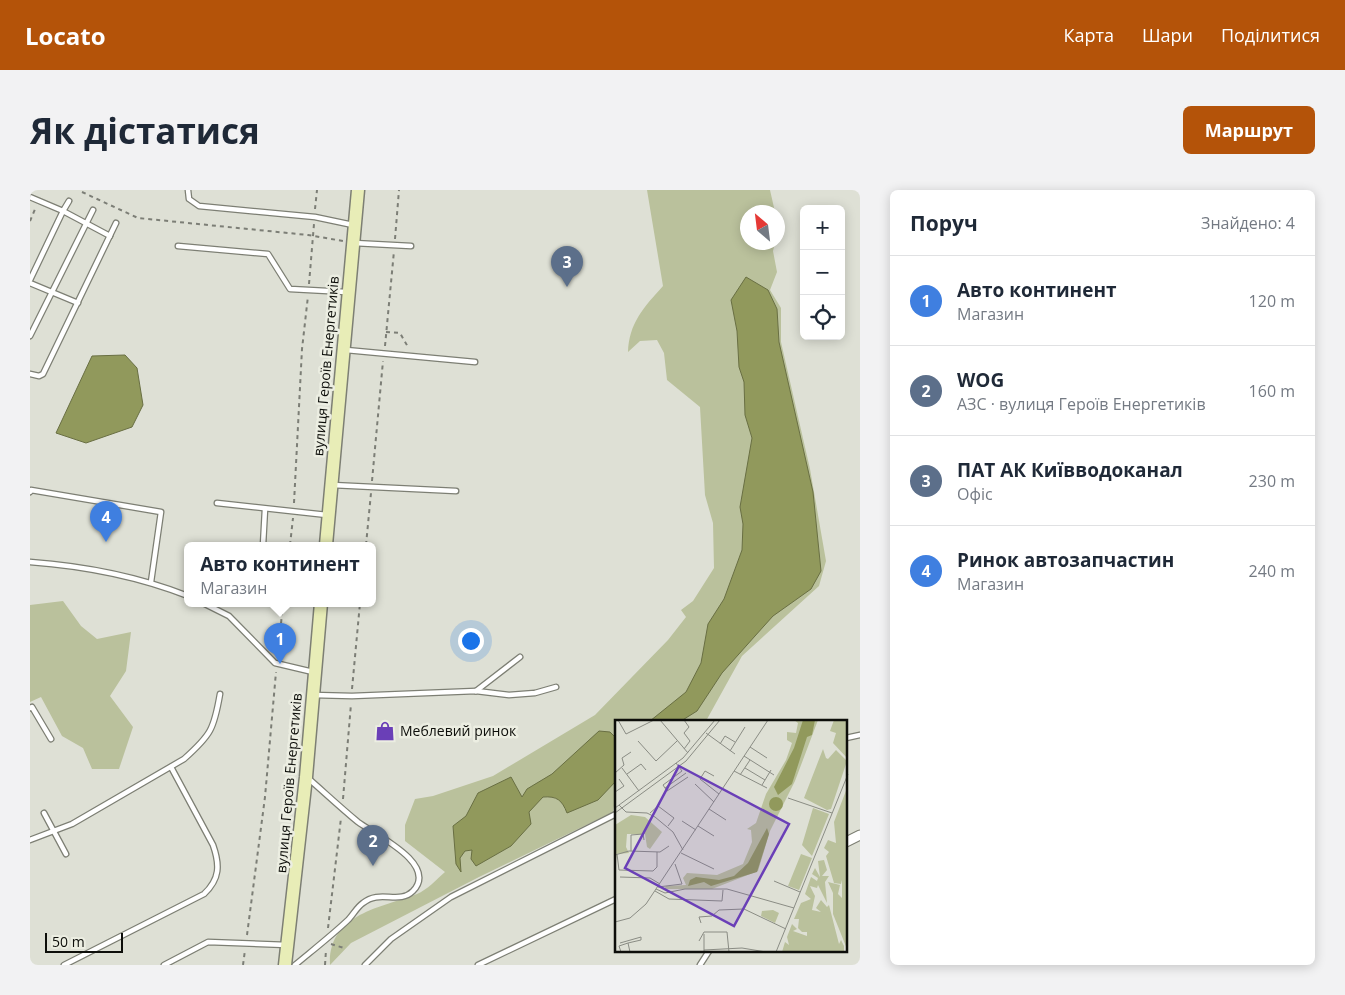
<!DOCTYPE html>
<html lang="uk">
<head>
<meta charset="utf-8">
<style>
	body { margin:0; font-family:"Open Sans",sans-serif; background:#f2f2f3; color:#1f2937 }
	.controls { position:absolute; right:15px; top:15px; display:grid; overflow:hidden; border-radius:8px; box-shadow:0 2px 12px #0003 }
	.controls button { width:45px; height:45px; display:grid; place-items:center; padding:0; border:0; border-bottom:1px solid #e0e1e3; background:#fff; color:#1f2937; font:25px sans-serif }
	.compass { position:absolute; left:710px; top:15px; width:45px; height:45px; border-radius:50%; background:#fff; box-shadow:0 2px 12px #0003; rotate:332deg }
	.scale { position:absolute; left:15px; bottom:12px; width:78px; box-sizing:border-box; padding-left:5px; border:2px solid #0d0e0a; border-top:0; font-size:14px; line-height:18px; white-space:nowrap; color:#0d0e0a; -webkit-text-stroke:4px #eceee2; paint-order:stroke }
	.you { position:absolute; left:440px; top:450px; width:18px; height:18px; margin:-12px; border:4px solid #fff; border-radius:50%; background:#1a73e8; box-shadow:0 0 0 8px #1a73e833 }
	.badge { display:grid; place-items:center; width:32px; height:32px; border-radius:50%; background:#b45309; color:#fff; font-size:16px; font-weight:700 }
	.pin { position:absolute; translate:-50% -41px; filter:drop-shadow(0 1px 2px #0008) }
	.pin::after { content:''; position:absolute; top:26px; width:18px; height:15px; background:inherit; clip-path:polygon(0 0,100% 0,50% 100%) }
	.popup { position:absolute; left:154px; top:352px; width:192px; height:65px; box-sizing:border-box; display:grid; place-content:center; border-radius:8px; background:#fff; filter:drop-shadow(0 1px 4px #0005); font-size:16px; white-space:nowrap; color:#747a83 }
	.popup b { font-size:19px; color:#1f2937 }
	.popup::after { content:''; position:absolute; left:50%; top:100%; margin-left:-10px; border:10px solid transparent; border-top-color:#fff }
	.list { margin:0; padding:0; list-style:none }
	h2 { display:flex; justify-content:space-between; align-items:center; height:65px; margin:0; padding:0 20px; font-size:21px }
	h2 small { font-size:16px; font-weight:400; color:#747a83 }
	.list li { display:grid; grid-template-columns:32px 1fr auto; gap:15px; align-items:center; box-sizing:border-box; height:90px; padding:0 20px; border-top:1px solid #e0e1e3 }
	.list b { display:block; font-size:19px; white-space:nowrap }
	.list p { margin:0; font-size:16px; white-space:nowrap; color:#747a83 }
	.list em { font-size:16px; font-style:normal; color:#747a83 }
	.icon { flex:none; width:28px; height:28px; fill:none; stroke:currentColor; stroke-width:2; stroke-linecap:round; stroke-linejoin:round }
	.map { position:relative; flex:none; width:830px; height:775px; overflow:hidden; border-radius:8px }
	header { display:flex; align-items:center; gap:30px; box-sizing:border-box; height:70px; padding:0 25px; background:#b45309; color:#fff }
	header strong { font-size:24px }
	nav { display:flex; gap:28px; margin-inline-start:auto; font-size:18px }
	.intro { display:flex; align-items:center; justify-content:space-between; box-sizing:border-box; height:120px; padding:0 30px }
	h1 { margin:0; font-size:35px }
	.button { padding:12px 22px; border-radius:8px; background:#b45309; color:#fff; font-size:18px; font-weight:700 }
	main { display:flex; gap:30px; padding:0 30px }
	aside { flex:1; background:#fff; border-radius:8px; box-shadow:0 2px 12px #0003 }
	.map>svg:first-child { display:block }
</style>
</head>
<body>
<header>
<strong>Locato</strong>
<nav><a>Карта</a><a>Шари</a><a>Поділитися</a></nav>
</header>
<div class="intro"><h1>Як дістатися</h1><a class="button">Маршрут</a></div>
<main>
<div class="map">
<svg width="830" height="775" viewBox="0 0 830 775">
	<rect width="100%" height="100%" fill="#dee0d5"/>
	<!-- green -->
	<g fill="#bac19c">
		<path d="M617,0H740L745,22H718V52L745,53L743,61L747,82L740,100L751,118V152L780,279L796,371L789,396L712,466L676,531H586V603L583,622L449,687L321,753L300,775C298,724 350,718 387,704C397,700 407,689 415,682L375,651V635L385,609L403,606L463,586L565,525L638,450L656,427L651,420L663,411L684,378L683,333L675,305L670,217L637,190L634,163L627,150L610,151L598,162C599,133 614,117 633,96Z"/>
		<path d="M33,411L51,436L67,449L101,442L96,481L80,506L103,537L89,579H62L53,558L32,546L11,507L0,512V415Z"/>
	</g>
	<!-- water -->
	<g fill="#91995c" stroke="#696f43">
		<path d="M716,87L738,100L747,119L749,152L783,302L791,381L781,399L743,426L725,446L692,483L667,521L651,531H620L656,502L671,473L678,434L694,409L712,360L713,334L710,317L722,248L715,225L714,192L709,177L707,141L701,110Z"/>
		<path d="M95,165L107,178L113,215L102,237L56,253L26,243L62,166Z"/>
		<path d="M569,541L580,542L586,548V591L568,610L537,623C532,610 527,606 513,607L499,622L501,634L481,656L446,676L441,669L442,660L435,661L430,668L431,682L426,674L423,636L436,626L448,603L481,587L492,607L497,599L522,584Z"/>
	</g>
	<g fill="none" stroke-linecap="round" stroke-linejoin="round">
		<defs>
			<g id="lane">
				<path d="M158,0L159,9L169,16L285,27L323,35"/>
				<path d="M0,7L33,21L0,90"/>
				<path d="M39,11L33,21L80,46"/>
				<path d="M324,53L381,56"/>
				<path d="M148,56L238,64L260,99L316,102"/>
				<path d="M0,93L48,113"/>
				<path d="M0,146L63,20"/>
				<path d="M316,160L445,172"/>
				<path d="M0,184L9,186L13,184L86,33"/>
				<path d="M302,295L426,301"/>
				<path d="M0,302L1,300L131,322L121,392"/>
				<path d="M187,313L297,325"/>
				<path d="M233,355L235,319"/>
				<path d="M0,372C54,376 107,386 158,406"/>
				<path d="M173,413L199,426L245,473L283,482"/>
				<path d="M446,501L490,467"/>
				<path d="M283,505L322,506L446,501L479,505L505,503L526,497"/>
				<path d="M0,518L2,517L21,549"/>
				<path d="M816,548L830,545"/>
				<path d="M14,623L36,664"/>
				<path d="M0,650L42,634L154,569C181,545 184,539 190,504"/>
				<path d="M34,775L174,704C190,689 190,675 183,655L141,577"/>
				<path d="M134,775L178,752L257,755"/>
				<path d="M265,775C283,760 301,746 318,730C323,725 327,717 333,713C350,699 369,715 383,701C409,674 344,644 328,632C311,618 295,603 279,589"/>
				<path d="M335,775L361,749L421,707L586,624"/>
				<path d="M448,775L586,709"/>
				<path d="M670,775L679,761"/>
			</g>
			<path id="street" d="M816,652L830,645"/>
			<g id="secondary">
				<path d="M296,355L328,0"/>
				<path d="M255,775L276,587L291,413"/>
			</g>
		</defs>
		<!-- lane casing -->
		<use href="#lane" stroke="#7d7f74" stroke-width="7"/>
		<!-- street casing -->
		<use href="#street" stroke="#7d7f74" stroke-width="11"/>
		<!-- secondary casing -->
		<use href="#secondary" stroke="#7d7f74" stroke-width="15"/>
		<!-- path -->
		<g stroke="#7c7e76" stroke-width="2" stroke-dasharray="4 4" stroke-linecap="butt">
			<path d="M52,2L108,28L278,45L313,51"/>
			<path d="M285,19L287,0"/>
			<path d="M0,31L6,17"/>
			<path d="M365,49L369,0"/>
			<path d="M279,94L284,34"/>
			<path d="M356,142L370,143L378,157"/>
			<path d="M355,156L364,61"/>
			<path d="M342,291L353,171"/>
			<path d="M264,313L272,159L278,106"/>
			<path d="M260,355L263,328"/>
			<path d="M336,355L341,303"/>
			<path d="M248,465L253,413"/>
			<path d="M322,499L330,413"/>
			<path d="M313,609L321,514"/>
			<path d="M298,738L311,628"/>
			<path d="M217,745L235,607L246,482"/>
			<path d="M301,754L314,758"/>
			<path d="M213,775L215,760"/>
			<path d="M295,775L296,760"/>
		</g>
		<!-- lane -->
		<use href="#lane" stroke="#fff" stroke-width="4.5"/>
		<!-- street -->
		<use href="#street" stroke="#fff" stroke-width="9"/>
		<!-- secondary -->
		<use href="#secondary" stroke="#e8edb7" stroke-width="12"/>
	</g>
	<!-- icons -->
	<defs>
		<symbol id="shop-bare" viewBox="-9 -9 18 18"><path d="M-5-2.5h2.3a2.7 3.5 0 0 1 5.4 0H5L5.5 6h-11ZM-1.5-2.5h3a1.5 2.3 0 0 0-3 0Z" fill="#6a3fb7" stroke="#eceee2" stroke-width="2.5" paint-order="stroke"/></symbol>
	</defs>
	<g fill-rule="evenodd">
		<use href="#shop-bare" x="341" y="527" width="28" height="28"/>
	</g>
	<g text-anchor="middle" stroke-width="5" stroke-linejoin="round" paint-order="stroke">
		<!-- street labels -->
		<g font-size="14" fill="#0d0e0a" stroke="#eceee2">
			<text transform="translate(296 176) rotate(-85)" y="5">вулиця Героїв Енергетиків</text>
			<text transform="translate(259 593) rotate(-85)" y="5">вулиця Героїв Енергетиків</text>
		</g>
		<!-- poi labels -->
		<g font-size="14" fill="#0d0e0a" stroke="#eceee2" text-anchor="start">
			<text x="370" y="546">Меблевий ринок</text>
		</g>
	</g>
	<!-- overview -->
	<g transform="translate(585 530)">
		<rect width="232" height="232" fill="#dee0d5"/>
		<path d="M179,0H203L180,61L155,111L143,151L97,169H49L51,166L71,165L68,158L72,153L102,155L128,144L137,122L136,110L132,109L141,103L151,74L171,40L177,23L172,20V12L181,13L183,3ZM219,0H232V38L218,23L221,13L215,11ZM208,29L211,38L213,39L221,30L232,41L216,89L212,90L189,78ZM232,68V229L218,194V173L213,162L225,165L223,174L227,178V160L226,164L219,163L211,136L214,132L209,128L213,120L221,123L219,102ZM198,88L214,94L197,136L187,125ZM16,95L30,97L47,112L35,129L32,127L30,114H12L11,127L14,133L2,134L0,144V105ZM186,134L197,138L184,170L173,166ZM209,140L212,150L207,156H214L210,162L212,183L203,165L202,168L195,166L200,176L197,190L206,192L201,188L206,180L212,187L214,185L224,224L226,220L229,226V232H167L170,222L174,225L172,217L177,204L182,209L178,211L192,216V212H187L183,208L184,199H179L186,183L196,179L190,174L196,157L202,161L203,158L197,154L200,148L205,157L203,141ZM158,190L164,193L160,203L146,196L147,191Z" fill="#bac19c"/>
		<path d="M188,0H200L197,15L192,17L177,64L163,75L159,67L179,28ZM154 84a7 7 0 1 1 14 0a7 7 0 1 1-14 0ZM152,108L154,114L142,152L96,166L89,162L73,166L75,160L81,157L104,160L119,156L133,143Z" fill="#91995c"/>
		<path fill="none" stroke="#8a8c84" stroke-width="1" d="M3,0L11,14L39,0M45,0L73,33M91,13L120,34M23,21L41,41L62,21M105,24L110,16L120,22M135,27L152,38M69,29L75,21L69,13L74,7L69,0M115,31L130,7M129,36L159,55M61,43L67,51L48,65L52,71L73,57M7,48L24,71M130,48L150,60M119,51L152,68M0,53L9,45L7,38L16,32M12,54L26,44L31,50M125,55L135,40M99,56L90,51L85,59L104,74M80,64L99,82M147,65L156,50M50,68L71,53M0,72L9,66L4,59M173,78L217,93M4,85L11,92L32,93L40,97L58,112L68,130M0,88L68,38L100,0M94,89L111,100M0,93L71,41L105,0M35,93L43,86L59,98L53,106M67,101L81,110M83,106L99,116M16,131V115L28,114L29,120M66,133L99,149M2,134L4,150L38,151L42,147V132M0,135L14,131L45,132L54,126M5,157L35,158L45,164M159,161L185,172M43,167L67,164L60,144M41,169L50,173L70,169H112L179,188M40,171L54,179L107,181L108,170M0,202L15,198L31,184L153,0M86,203L84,197L97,196L104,190L129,189L171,209M89,214V232M84,221L89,212H112L114,232M5,223L26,217V220L13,223L15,232M89,230L127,228L151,232M6,232L4,226L13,223M161,232L233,54"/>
		<path fill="#6a3fb7" fill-opacity="0.15" stroke="#6a3fb7" stroke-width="2.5" d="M64,46L174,104L119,206L10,148Z"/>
		<rect width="232" height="232" fill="none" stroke="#0d0e0a" stroke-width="2.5"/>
	</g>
</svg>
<div class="controls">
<button>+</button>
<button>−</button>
<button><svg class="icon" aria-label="locate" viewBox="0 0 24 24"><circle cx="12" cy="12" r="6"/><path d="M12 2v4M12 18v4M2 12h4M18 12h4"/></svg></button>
</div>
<svg class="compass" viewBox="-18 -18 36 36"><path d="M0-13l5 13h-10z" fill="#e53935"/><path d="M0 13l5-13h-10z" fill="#747a83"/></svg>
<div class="scale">50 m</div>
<div class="you"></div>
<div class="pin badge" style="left:250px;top:474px;background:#3f7fe0">1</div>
<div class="popup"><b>Авто континент</b>Магазин</div>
<div class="pin badge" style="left:343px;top:676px;background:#5c6f8a">2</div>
<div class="pin badge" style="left:537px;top:97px;background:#5c6f8a">3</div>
<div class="pin badge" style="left:76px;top:352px;background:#3f7fe0">4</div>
</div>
<aside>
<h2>Поруч<small>Знайдено: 4</small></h2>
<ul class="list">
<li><span class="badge" style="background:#3f7fe0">1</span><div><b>Авто континент</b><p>Магазин</p></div><em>120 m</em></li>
<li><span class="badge" style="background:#5c6f8a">2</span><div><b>WOG</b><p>АЗС · вулиця Героїв Енергетиків</p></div><em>160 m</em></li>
<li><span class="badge" style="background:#5c6f8a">3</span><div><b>ПАТ АК Київводоканал</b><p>Офіс</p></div><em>230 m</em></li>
<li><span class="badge" style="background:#3f7fe0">4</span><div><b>Ринок автозапчастин</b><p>Магазин</p></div><em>240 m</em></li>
</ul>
</aside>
</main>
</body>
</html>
